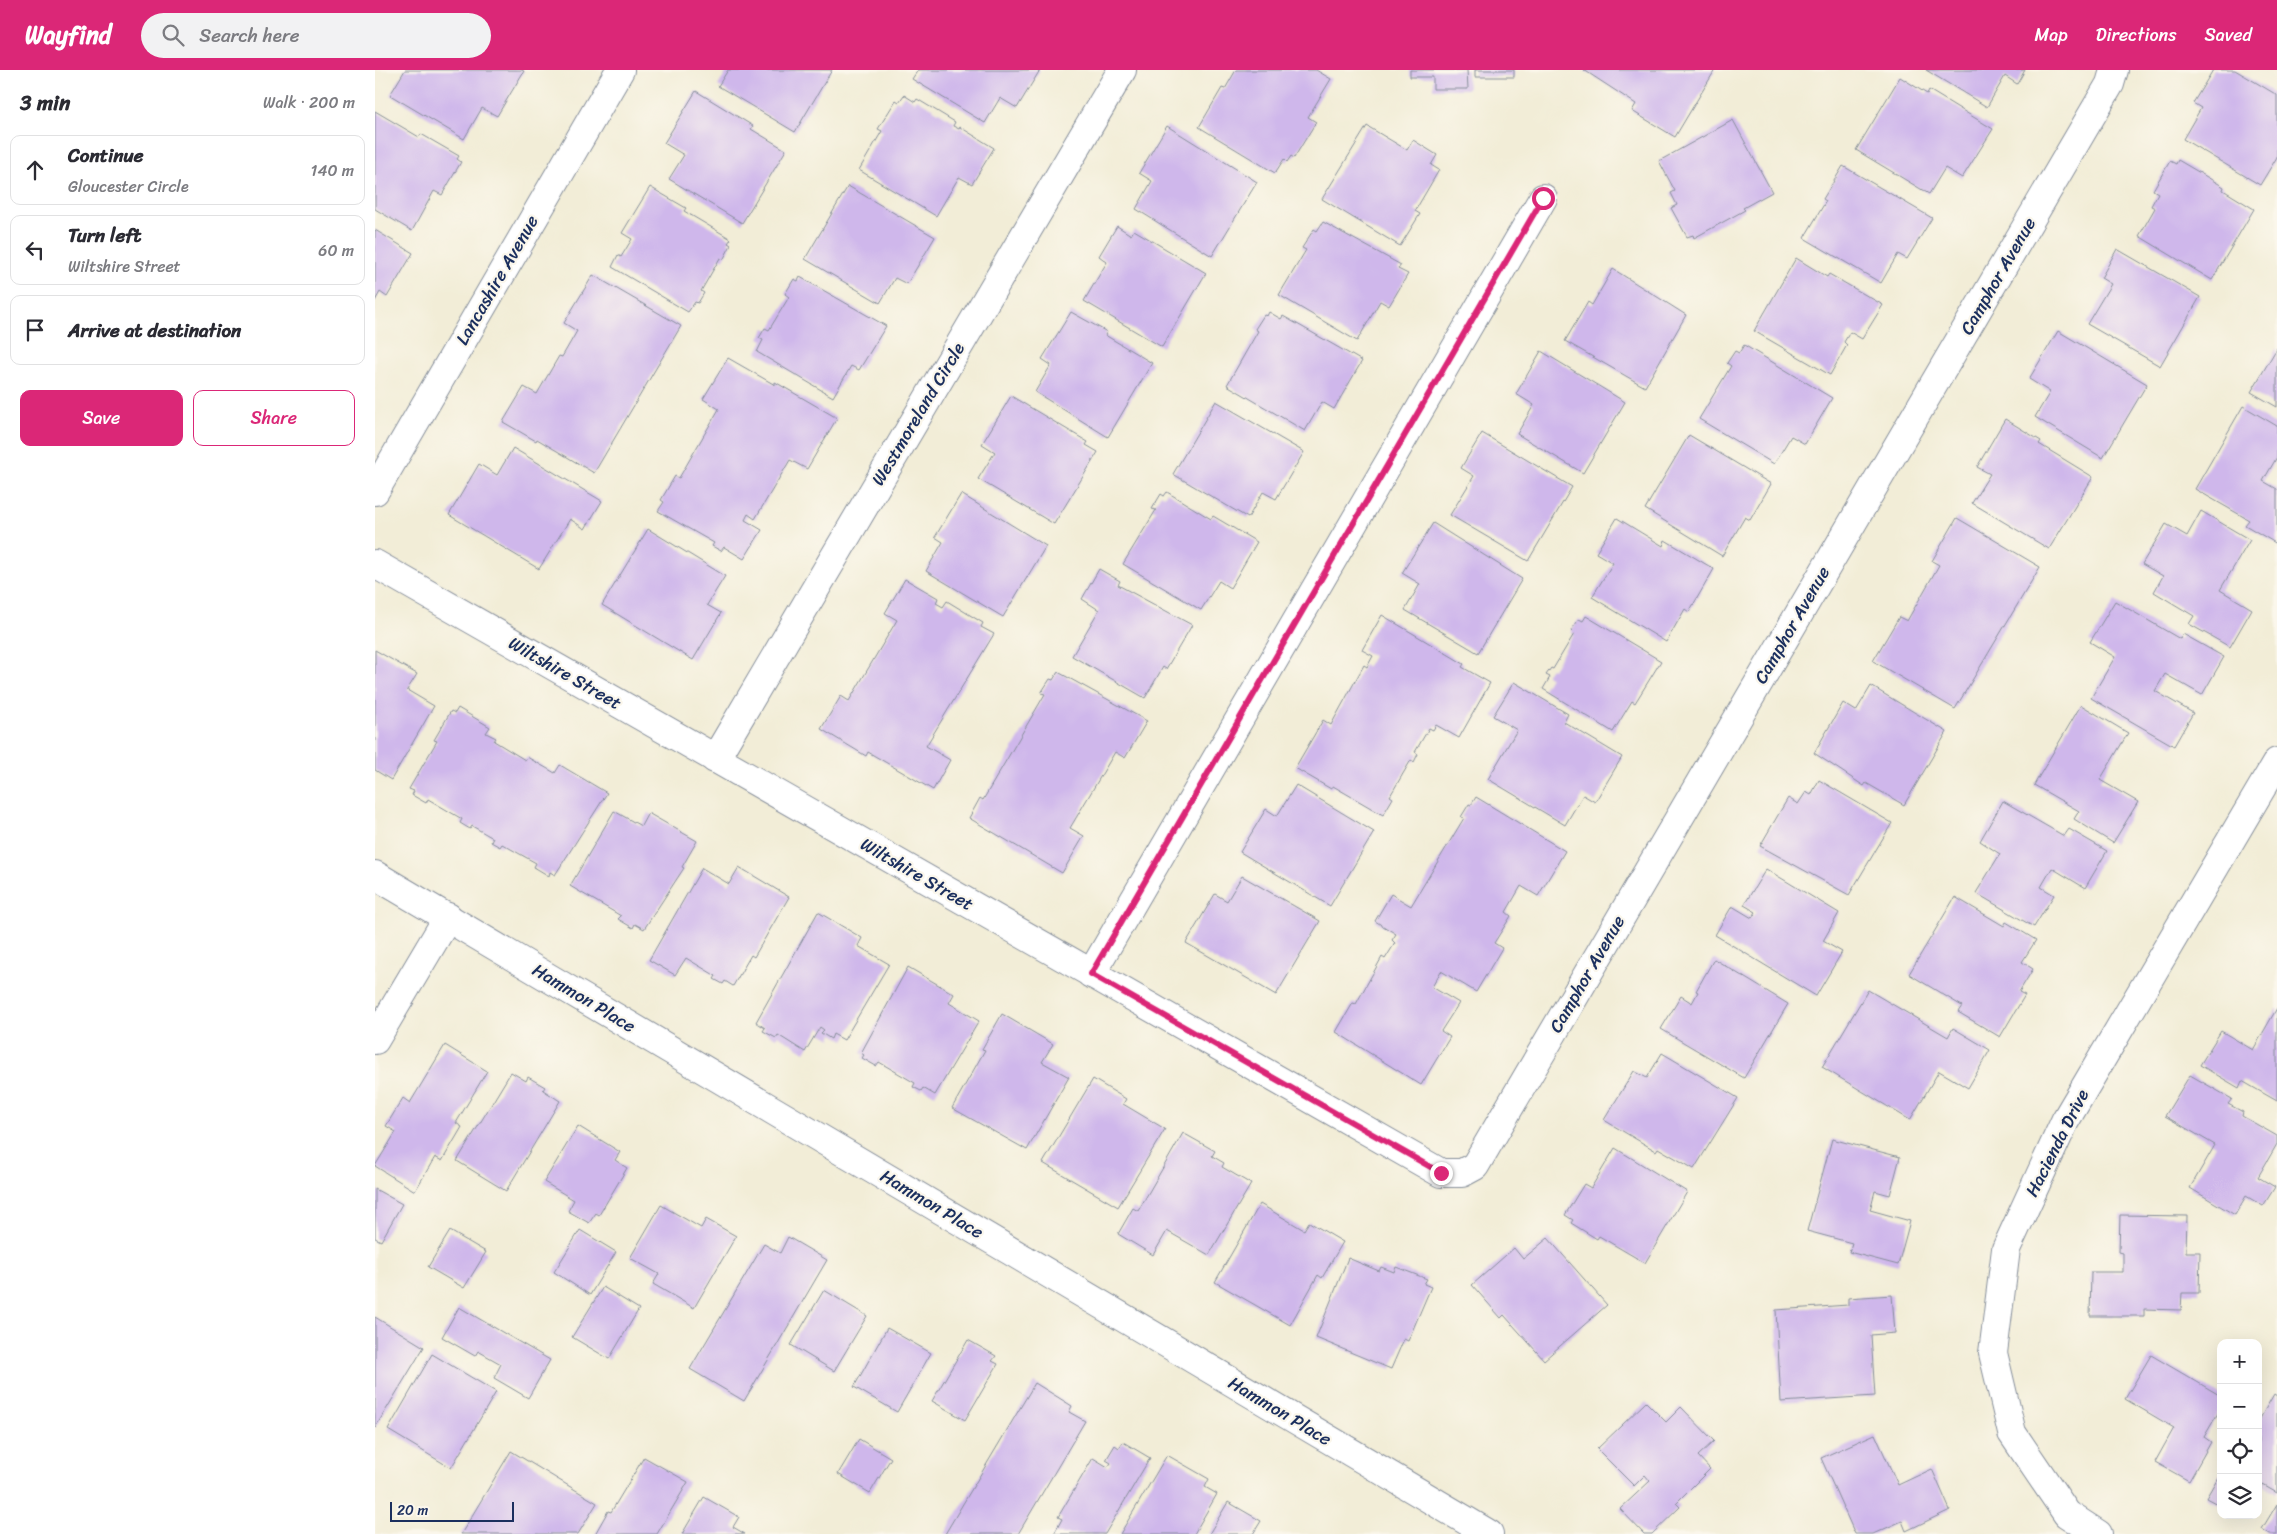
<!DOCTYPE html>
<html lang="en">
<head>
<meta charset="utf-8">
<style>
	body { margin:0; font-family:Sriracha,sans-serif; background:#f2f2f3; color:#2b2b33 }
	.controls { position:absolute; right:15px; bottom:15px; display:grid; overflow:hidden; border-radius:10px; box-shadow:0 5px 20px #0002 }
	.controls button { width:45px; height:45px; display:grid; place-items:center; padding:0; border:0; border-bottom:1px solid #e1e1e2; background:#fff; color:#2b2b33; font:25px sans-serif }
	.scale { position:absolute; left:15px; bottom:12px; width:124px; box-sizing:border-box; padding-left:5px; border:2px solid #1b2f5e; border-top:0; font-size:14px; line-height:18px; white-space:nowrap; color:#1b2f5e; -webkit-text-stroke:4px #fbf7ec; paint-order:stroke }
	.stop { position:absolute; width:15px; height:15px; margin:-11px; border:4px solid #db2777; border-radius:50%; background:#fff }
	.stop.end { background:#db2777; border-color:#fff; box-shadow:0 1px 5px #0008 }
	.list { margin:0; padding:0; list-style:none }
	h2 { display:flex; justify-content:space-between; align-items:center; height:65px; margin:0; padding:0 20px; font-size:21px }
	h2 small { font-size:16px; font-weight:400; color:#7c7c81 }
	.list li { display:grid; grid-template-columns:32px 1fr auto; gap:15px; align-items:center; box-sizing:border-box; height:70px; margin:0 10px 10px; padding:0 10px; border:1px solid #e1e1e2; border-radius:10px }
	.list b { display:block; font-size:19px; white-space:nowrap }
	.list p { margin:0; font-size:16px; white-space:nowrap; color:#7c7c81 }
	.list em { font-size:16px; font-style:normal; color:#7c7c81 }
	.actions { display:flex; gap:10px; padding:15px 20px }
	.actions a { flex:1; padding:11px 0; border:1px solid #db2777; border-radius:10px; text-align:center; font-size:18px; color:#db2777 }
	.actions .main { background:#db2777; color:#fff }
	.icon { flex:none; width:28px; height:28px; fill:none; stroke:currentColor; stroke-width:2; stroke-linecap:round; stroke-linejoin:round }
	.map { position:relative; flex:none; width:1902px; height:1464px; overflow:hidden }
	header { display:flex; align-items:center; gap:30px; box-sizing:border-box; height:70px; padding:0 25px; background:#db2777; color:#fff }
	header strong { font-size:24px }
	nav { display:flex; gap:28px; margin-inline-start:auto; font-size:18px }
	.search { width:350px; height:45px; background:#f2f2f3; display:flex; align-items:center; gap:12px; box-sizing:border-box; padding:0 18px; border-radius:28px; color:#7c7c81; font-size:19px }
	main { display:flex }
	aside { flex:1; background:#fff }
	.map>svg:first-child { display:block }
</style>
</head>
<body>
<header>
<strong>Wayfind</strong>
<div class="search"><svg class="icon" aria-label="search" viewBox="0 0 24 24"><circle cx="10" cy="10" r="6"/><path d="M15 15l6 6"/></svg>Search here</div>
<nav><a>Map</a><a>Directions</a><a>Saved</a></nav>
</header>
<main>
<aside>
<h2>3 min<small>Walk · 200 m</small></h2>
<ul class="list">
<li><svg class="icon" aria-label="ahead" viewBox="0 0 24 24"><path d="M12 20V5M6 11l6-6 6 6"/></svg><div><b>Continue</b><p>Gloucester Circle</p></div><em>140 m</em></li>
<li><svg class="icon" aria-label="left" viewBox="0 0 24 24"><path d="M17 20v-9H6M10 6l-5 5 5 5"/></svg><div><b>Turn left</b><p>Wiltshire Street</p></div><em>60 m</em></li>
<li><svg class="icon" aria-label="arrive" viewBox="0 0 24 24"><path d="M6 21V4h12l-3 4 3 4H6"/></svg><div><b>Arrive at destination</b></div></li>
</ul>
<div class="actions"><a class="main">Save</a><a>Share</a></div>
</aside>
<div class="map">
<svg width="1902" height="1464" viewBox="0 0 1902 1464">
	<rect width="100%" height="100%" fill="#fbf7ec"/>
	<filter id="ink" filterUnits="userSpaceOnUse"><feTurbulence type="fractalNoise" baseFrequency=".02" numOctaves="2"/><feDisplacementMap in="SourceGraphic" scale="10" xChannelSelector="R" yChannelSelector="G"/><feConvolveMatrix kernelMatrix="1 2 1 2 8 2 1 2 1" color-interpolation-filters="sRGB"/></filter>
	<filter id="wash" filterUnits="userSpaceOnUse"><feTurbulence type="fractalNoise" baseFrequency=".0096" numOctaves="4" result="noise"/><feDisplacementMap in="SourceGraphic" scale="20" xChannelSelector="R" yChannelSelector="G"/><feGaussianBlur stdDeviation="1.12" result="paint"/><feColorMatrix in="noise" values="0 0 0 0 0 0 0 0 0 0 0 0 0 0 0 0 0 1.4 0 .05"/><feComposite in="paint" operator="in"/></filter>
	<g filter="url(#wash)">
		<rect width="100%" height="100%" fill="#f2edd7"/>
		<g id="blocks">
			<!-- building -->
			<g fill="#cfb7eb">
				<path d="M30,0H146L149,1L122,46L107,38L89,69L15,25Z"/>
				<path d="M353,0H457L420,62L343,16Z"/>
				<path d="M543,0H665L642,38L625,28L610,53L537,9Z"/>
				<path d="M861,0H941L956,9L933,47L941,52L919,88L916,86L912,92L909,89L900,103L824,57L847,18L850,19Z"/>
				<path d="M1035,0H1092L1093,19H1058V7H1035Z"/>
				<rect x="1100" y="0" width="39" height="7"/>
				<path d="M1209,0H1340L1300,67L1257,41L1261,34Z"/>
				<path d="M1551,0H1650L1642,14L1630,6L1612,37Z"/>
				<path d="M1838,0H1860L1902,25V87L1885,115L1808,69L1826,38L1818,33Z"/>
				<path d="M1525,7L1552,24L1554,20L1618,59L1587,108L1570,98L1554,124L1481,80Z"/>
				<path d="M321,21L378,56L376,59L411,80L367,153L294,109L309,85L289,73Z"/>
				<path d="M529,25L540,32L542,29L580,52L578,56L584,59L585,57L619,78L597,114L584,107L561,146L484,100L507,61L503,59L521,30L524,32Z"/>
				<path d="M0,41L44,67L46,64L84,86L82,89L86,92L67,125L59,121L37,161L0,139Z"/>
				<path d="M1358,50L1397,122L1368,138L1370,140L1319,168L1318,165L1312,167L1296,138L1302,135L1296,123L1300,121L1284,91Z"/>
				<path d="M792,56L882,112L837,186L761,139L777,111L764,103Z"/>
				<path d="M992,56L1032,80L1038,70L1062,85L1056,95L1064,100L1040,141L1045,144L1025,176L947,129Z"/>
				<path d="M1803,90L1849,117L1848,120L1879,139L1837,210L1764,166L1780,138L1776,136L1783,123L1778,120L1795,91L1801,94Z"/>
				<path d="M1468,96L1557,148L1532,189L1523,184L1506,213L1429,168L1451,131L1448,129Z"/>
				<path d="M473,116L560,167L532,214L520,208L505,233L430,189Z"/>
				<path d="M275,117L311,138L309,141L356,169L353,173L356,175L348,190L345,188L326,221L329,223L323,233L320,232L313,242L237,197L243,185L246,187L257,169L247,163Z"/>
				<path d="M948,152L1026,195L1023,199L1033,204L1014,236L1005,231L982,271L904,225L931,180L927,178L939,159L942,161Z"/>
				<path d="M742,156L756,165L759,160L831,203L787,277L709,231L732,192L724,186Z"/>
				<path d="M0,160L38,183L12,227L5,222L0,231Z"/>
				<path d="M1742,179L1825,227L1785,296L1712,254L1736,214L1726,208Z"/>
				<path d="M1421,188L1452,207L1454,204L1508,235L1487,269L1475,262L1469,272L1472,275L1455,305L1379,261Z"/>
				<path d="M1238,199L1311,245L1270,317L1190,271L1213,232L1217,235Z"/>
				<path d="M218,205L306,256L219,403L162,369L161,371L128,352L149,317L162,324L184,286L187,287L202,261L189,253Z"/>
				<path d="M425,207L511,256L484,300L476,296L458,327L382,282L388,270L384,268L390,258L394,260L414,227L410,224L419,209L423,211Z"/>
				<path d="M696,242L732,262L730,265L777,293L733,367L660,322L676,295L667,289Z"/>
				<path d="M894,242L906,249L908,246L987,291L959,339L947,332L930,361L852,315L883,261L880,259L889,245L892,246Z"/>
				<path d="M1683,261L1772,314L1728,388L1660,347L1675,322L1654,309Z"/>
				<path d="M1369,275L1457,328L1430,374L1416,366L1399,394L1324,349L1356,296L1352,293L1360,281L1364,283Z"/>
				<path d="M1902,278V337L1876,322Z"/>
				<path d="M1166,281L1250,332L1208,403L1142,364L1159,335L1141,324Z"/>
				<path d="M353,288L400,315V312L462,348L432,399L415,390L380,449L373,444L370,450L387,460L369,489L349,477L346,481L337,476L339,473L283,441L289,432L286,430L300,406L304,408L344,339L328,329Z"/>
				<path d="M636,326L713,372L711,375L723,382L679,454L603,409L620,382L607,374Z"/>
				<path d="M841,331L929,382L901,429L888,422L873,448L798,404Z"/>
				<path d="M1868,336L1902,356V387L1888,411L1902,419V474L1870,455L1874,450L1820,419Z"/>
				<path d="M1630,349L1666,371L1664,374L1718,407L1674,479L1597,433L1615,404L1602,397Z"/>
				<path d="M1107,363L1197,417L1153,491L1075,445L1099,406L1086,398Z"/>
				<path d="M1314,365L1396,414L1375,450L1370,447L1347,486L1270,439Z"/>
				<path d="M138,378L227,431L210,459L195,449L164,499L74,445L104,394L122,405Z"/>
				<path d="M792,422L836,449L838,446L882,472L855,518L844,511L826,540L748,494L781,440L777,439L786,424L789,426Z"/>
				<path d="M586,424L671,476L628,547L551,501L568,472L560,467Z"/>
				<path d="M1826,441L1875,470L1845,520L1877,539L1855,577L1814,554L1819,546L1779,522L1788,506L1767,494L1791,454L1812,466Z"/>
				<path d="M1242,448L1288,476L1290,470L1339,499L1314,542L1310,539L1291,572L1217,527L1238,493L1221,483Z"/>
				<path d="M1582,448L1665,497L1580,639L1498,591L1524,547L1532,551L1564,495L1557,491Z"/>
				<path d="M1058,453L1147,509L1103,583L1030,540L1045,514L1027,503Z"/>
				<path d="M273,459L350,506L332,535L346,543L318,590L227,535Z"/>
				<path d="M724,499L745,511L743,515L817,555L791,599L788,597L770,628L697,586L724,540L707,529Z"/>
				<path d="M530,509L563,528L561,533L568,537L572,531L608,553L606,557L619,564L551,676L575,690L558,720L493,682L491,686L446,659L466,626L474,631L522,550L510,543Z"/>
				<path d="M1740,531L1805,569L1808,564L1849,587L1827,625L1790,604L1780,621L1818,643L1799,676L1716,628L1740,587L1715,572Z"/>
				<path d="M1007,545L1089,594L1087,597L1115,613L1084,668L1061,655L1058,660L1054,658L1040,682L1043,684L1039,692L1036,690L1015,726L1018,728L1008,745L958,716L956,719L920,698L948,650L956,655L989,595L992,597L998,586L987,580Z"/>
				<path d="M1211,546L1286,591L1260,633L1257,631L1238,662L1168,619L1175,607L1171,605L1176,598L1178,599L1199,564L1196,561L1204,549L1208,551Z"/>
				<path d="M0,580L42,604L32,620L59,636L16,710L0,700Z"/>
				<path d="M683,602L772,651L750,688L740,682L695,758L709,766L687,803L594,748L605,728L608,730L670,624L666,623L675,609L678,610Z"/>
				<path d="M1139,612L1193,644L1189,652L1247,687L1220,732L1208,725L1190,755L1113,709L1142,660L1118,646Z"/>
				<path d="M1496,616L1572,662L1529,735L1491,713L1489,716L1439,683L1468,633L1481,641Z"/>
				<path d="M1706,635L1753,663L1725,710L1763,732L1738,773L1699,749L1704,741L1659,715Z"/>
				<path d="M83,638L115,657L111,663L121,668L119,671L150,690L152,687L180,703L185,695L232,723L180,805L175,802L174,806L159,797L161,793L127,774L125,777L116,772L118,768L97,756L95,759L85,753L87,749L53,729L51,733L37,725L39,721L34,719L62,671L59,670L76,641L80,643Z"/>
				<path d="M1444,710L1517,753L1474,825L1385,776L1413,728L1423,734L1431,722L1436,725Z"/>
				<path d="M921,715L999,762L955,836L865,782L891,739L902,746Z"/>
				<path d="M1101,727L1190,781L1163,826L1146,816L1131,842L1136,846L1119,873L1127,878L1101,922L1066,901L1057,917L1084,933L1066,961L1075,967L1046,1015L961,962L978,933L981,934L1007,887L1010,889L1020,873L1017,870L1021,864L1000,851L1016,824L1036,836L1089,748L1086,747L1094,734L1096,735Z"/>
				<path d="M1628,731L1689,766L1694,759L1732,781L1710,818L1677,798L1666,817L1679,825L1659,857L1601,823L1625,784L1605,771Z"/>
				<path d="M239,741L266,756L273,743L322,771L307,797L309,798L269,859L260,854L258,858L243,849L246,846L195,816Z"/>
				<path d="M364,797L414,827L379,887L376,885L358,916L350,911L348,914L339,909L341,906L311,888L300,905L274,890L327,798L354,814Z"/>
				<path d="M1391,799L1464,843L1448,871L1467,882L1441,926L1340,865L1357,836L1377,848L1381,842L1369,835Z"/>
				<path d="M867,806L945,851L901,925L811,873L840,824L852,831Z"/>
				<path d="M1580,827L1629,856L1631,852L1661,870L1647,892L1658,899L1644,922L1650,925L1625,967L1583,942L1587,936L1534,904Z"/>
				<path d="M443,842L487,868L483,876L514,894L469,970L458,964L456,969L446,963L449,960L445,957L430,982L403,965L401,968L388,961L390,958L381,952Z"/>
				<path d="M1339,889L1413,934L1369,1008L1286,959L1306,926L1317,933L1323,922L1321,921Z"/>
				<path d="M533,897L579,924L574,933L604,951L560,1025L548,1018L546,1021L538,1017L540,1013L504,992L501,996L487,988L489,985L486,983Z"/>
				<path d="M1493,920L1573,967L1578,958L1615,980L1593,1018L1564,1001L1535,1050L1447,997Z"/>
				<path d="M1902,938V1031L1867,1011L1864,1018L1825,995L1846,961L1878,980Z"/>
				<path d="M627,944L678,974L667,992L694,1007L652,1080L577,1038L610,980L607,979Z"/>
				<path d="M70,975L112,1001L81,1053L87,1057L67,1091L60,1087L40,1121L0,1096L21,1062L11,1056L28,1028L35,1033Z"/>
				<path d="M1287,983L1363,1028L1319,1099L1283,1078L1281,1081L1229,1050L1259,1001L1272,1008Z"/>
				<path d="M136,1002L151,1011L153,1007L170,1017L168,1020L185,1031L131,1121L82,1091Z"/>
				<path d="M1815,1005L1857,1029L1853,1034L1868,1042L1867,1046L1902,1066V1074L1883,1107L1900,1117L1888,1136L1871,1126L1860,1145L1815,1118L1840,1075L1790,1046Z"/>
				<path d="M718,1009L751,1029L748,1034L790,1059L743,1137L668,1093Z"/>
				<path d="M203,1056L245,1082L240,1090L252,1098L224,1145L221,1143L214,1153L193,1141L199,1130L169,1112Z"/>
				<path d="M808,1063L840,1081L837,1086L849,1093L847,1097L876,1114L834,1185L792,1161L778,1185L743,1164L758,1138L763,1141Z"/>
				<path d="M1457,1069L1525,1087L1515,1125L1500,1121L1495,1140L1535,1151L1523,1195L1474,1182L1477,1173L1432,1161Z"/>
				<path d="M1240,1078L1312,1122L1270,1193L1224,1166L1222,1169L1196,1153L1198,1150L1190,1145L1209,1114L1216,1118Z"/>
				<path d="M0,1119L27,1134L6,1171L0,1168Z"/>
				<path d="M885,1134L929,1160L934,1152L968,1172L947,1208L943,1205L915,1255L840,1212Z"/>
				<path d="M286,1135L326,1158L331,1149L361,1166L319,1238L278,1214L284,1204L255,1188Z"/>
				<path d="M1745,1145L1812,1146L1811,1182H1825L1824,1223H1807L1806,1240L1769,1239V1246H1715L1716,1202H1748V1183L1744,1182Z"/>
				<path d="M205,1160L241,1182L215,1225L179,1202Z"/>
				<path d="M75,1161L111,1182L89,1218L53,1197Z"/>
				<path d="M413,1167L452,1190L369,1331L315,1299L389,1174L405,1183Z"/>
				<path d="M1173,1168L1232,1235L1169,1290L1129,1245L1126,1248L1097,1215L1139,1178L1148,1189Z"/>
				<path d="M973,1188L1004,1201L1006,1197L1019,1202L1021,1197L1052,1209L1049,1214L1056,1217L1033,1271L1029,1269L1016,1299L941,1268Z"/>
				<path d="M228,1217L264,1239L234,1289L197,1267Z"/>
				<path d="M449,1220L492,1246L459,1301L416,1275Z"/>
				<path d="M1517,1225L1520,1263L1496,1265L1500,1326L1406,1332L1401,1240L1473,1235V1228Z"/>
				<path d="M84,1237L175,1290L153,1328L119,1308L126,1294L103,1281L100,1286L67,1267Z"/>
				<path d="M0,1247L49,1277L0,1358Z"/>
				<path d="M512,1258L556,1283L522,1342L479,1317Z"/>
				<path d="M593,1270L621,1286L617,1291L623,1294L590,1350L557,1331Z"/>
				<path d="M57,1284L121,1322L76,1398L13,1360Z"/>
				<path d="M1776,1285L1846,1326V1338L1829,1367L1836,1372L1814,1411L1780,1392L1799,1358L1750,1329Z"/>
				<path d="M660,1313L697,1336L694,1342L710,1351L643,1464H570Z"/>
				<path d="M1899,1324L1902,1326V1423L1888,1415L1883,1423V1352Z"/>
				<path d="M1271,1332L1291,1352L1306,1337L1339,1371L1323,1386L1335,1399L1301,1433L1305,1437L1277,1464H1269L1245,1439L1275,1411L1270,1405L1259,1416L1222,1379Z"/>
				<path d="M1500,1364L1523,1415L1557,1399L1575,1440L1531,1461L1527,1451L1498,1464H1480L1446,1388Z"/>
				<path d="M484,1369L516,1388L495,1423L463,1404Z"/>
				<path d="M748,1372L775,1388L730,1464H679L687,1449L683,1447L718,1388L733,1397L736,1393L731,1390L740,1375L744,1378Z"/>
				<path d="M136,1381L222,1433L203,1464H86Z"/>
				<path d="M792,1385L834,1409L830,1417L842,1424L819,1464H745Z"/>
				<path d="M269,1387L313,1412L282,1464H220L233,1441L236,1442Z"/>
				<path d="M1846,1402V1436L1831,1428Z"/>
				<path d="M329,1427L364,1447L358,1457L370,1464H307Z"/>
				<path d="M853,1432L886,1451L878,1464H834Z"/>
				<path d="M1902,1434V1464H1895L1887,1459Z"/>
			</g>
		</g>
	</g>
	<g filter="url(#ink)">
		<use href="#blocks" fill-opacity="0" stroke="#868e9a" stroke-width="1"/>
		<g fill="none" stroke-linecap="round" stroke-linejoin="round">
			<defs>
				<g id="street">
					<path d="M0,421L245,0"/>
					<path d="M0,494L1066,1103H1087L1100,1096L1735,14L1739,0"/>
					<path d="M340,689L747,0"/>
					<path d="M0,805L1114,1464"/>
					<path d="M716,904L1168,128"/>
					<path d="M0,970L73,847"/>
					<path d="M1723,1464L1692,1444L1637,1363L1618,1283L1631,1179L1690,1051L1902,692"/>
				</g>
			</defs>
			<!-- street casing -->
			<use href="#street" stroke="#868e9a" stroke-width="30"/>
			<!-- street -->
			<use href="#street" stroke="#fff" stroke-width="28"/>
		</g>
	</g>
	<g fill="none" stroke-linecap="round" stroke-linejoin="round" filter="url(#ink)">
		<!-- route -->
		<path stroke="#db2777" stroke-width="6" d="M1066,1103L716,904L1168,128"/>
	</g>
	<g text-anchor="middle" stroke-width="4.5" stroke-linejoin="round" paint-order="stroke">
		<!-- street labels -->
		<g font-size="18" fill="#1b2f5e" stroke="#fbf7ec">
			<text transform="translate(1623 206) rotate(-60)" y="6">Camphor Avenue</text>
			<text transform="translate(122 210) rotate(-60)" y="6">Lancashire Avenue</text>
			<text transform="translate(543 344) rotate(-59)" y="6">Westmoreland Circle</text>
			<text transform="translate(1417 555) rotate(-60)" y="6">Camphor Avenue</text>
			<text transform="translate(190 603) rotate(30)" y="6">Wiltshire Street</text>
			<text transform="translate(542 804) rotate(30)" y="6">Wiltshire Street</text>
			<text transform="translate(1212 904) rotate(-60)" y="6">Camphor Avenue</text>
			<text transform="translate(209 928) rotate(31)" y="6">Hammon Place</text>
			<text transform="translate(1682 1073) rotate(-63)" y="6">Hacienda Drive</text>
			<text transform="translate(557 1134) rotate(31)" y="6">Hammon Place</text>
			<text transform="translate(905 1341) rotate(31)" y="6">Hammon Place</text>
		</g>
	</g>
</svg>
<div class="controls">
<button>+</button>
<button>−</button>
<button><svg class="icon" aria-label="locate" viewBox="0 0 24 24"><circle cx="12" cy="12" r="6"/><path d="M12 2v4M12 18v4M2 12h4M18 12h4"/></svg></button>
<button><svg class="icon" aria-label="layers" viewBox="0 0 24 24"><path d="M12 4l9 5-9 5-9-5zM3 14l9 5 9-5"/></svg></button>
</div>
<div class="scale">20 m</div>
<div class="stop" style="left:1168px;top:128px"></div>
<div class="stop end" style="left:1066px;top:1103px"></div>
</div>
</main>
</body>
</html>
